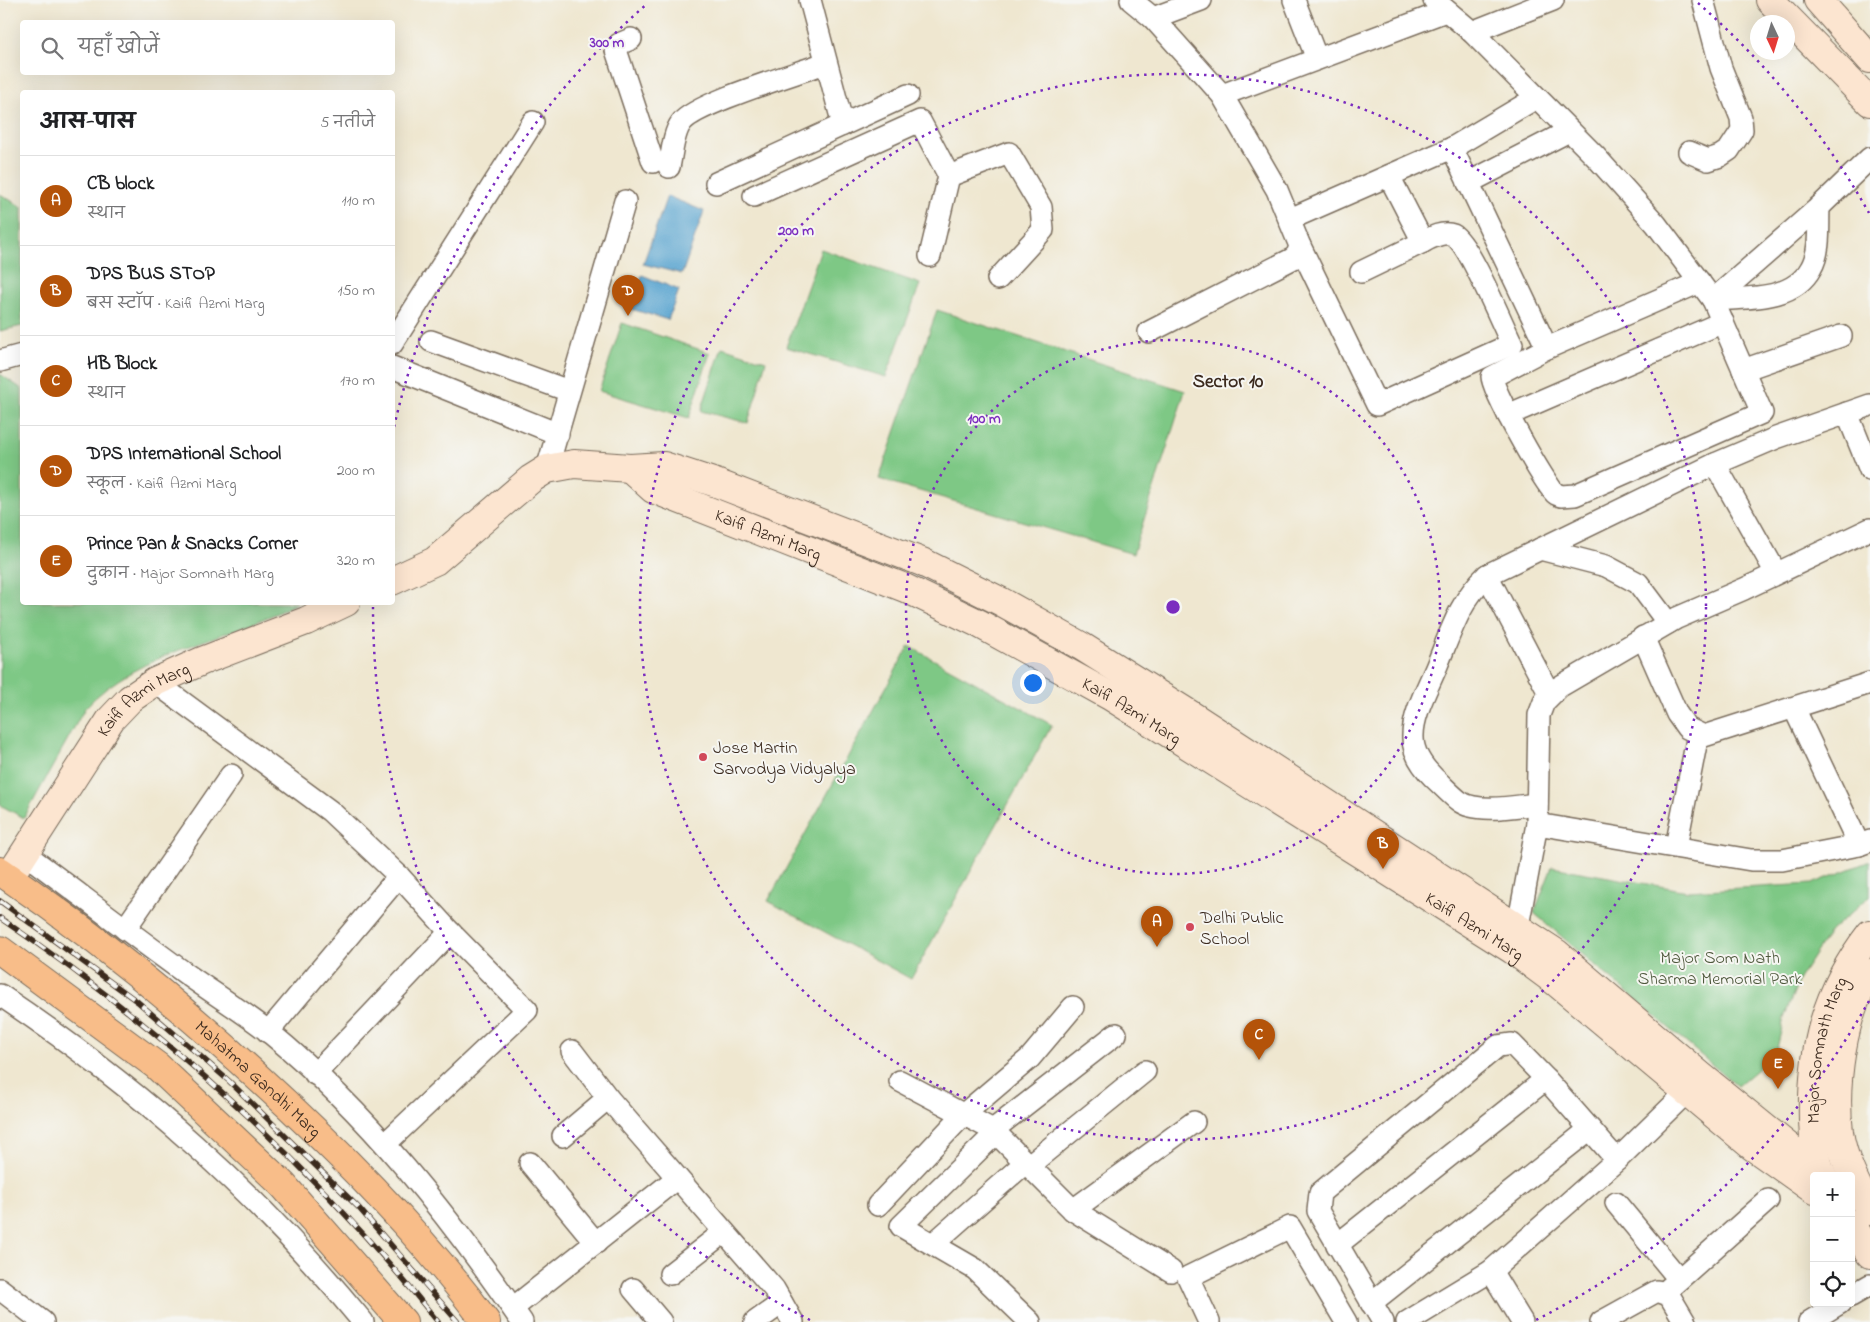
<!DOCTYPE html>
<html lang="hi">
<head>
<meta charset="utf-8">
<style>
	body { margin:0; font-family:"Indie Flower","Playpen Sans Deva",sans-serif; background:#f2f2f2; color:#202124 }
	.controls { position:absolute; right:15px; bottom:15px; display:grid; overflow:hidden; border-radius:5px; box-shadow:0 5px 20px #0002 }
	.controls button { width:45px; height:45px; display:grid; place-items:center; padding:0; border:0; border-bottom:1px solid #e0e0e0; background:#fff; color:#202124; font:25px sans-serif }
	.compass { position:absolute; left:1750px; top:15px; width:45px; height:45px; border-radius:50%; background:#fff; box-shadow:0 5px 20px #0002; rotate:176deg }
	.you { position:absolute; left:1032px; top:682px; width:18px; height:18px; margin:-12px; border:4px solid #fff; border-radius:50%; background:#1a73e8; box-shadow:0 0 0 8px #1a73e833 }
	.badge { display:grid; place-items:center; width:32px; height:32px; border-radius:50%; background:#b45309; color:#fff; font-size:16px; font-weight:700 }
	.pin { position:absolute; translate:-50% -41px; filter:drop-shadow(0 1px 2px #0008) }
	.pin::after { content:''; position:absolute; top:26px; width:18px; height:15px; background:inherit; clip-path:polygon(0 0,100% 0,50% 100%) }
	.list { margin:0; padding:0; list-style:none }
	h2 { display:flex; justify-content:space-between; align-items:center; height:65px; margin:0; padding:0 20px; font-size:21px }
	h2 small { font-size:16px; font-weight:400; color:#757577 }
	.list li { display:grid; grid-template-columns:32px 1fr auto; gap:15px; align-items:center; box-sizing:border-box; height:90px; padding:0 20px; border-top:1px solid #e0e0e0 }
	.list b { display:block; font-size:19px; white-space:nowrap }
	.list p { margin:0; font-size:16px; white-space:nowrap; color:#757577 }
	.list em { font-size:16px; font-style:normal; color:#757577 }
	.icon { flex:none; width:28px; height:28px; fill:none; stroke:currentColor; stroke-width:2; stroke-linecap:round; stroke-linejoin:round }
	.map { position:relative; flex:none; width:1870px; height:1322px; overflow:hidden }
	.search { position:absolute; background:#fff; box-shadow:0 5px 20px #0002; left:20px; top:20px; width:375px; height:55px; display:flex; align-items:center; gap:12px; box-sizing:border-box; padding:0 18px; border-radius:5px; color:#757577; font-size:19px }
	.panel { position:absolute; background:#fff; box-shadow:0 5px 20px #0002; left:20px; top:90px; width:375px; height:515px; border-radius:5px }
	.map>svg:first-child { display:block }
</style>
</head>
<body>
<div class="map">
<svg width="1870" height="1322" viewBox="0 0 1870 1322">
	<rect width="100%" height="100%" fill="#f6f6f2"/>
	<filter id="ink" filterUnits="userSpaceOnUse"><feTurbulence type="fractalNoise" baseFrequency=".02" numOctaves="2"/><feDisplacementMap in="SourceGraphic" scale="10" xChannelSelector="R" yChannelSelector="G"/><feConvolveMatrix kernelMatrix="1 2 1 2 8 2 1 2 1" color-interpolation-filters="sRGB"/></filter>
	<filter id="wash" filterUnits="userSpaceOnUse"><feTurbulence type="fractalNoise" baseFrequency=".0096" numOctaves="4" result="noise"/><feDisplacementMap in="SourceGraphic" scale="20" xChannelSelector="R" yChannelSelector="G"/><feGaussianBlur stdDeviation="1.12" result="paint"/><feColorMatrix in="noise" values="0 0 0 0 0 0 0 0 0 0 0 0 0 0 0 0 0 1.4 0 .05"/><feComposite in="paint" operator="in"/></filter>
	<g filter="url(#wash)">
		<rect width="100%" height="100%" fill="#efe7d0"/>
		<!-- green -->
		<g fill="#7ec885" stroke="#5c7952">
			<path d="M0,194L22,207V326L0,331Z"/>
			<path d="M821,249L920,284L886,377L786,347Z"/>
			<path d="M937,310L1185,391L1133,554L879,479Z"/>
			<path d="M622,323L710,353L689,418L599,391Z"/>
			<path d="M722,347L766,361L748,423L701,411Z"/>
			<path d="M0,374L22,389V602L297,603C230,640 138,650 85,708L24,818L0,805Z"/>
			<path d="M909,646L1052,725L911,979L768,901Z"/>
			<path d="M1870,861V896L1830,931L1799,979L1784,1018L1776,1053L1737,1086L1534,913L1552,867L1688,891L1812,884Z"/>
		</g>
		<!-- water -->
		<g fill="#57a3cf" stroke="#496676">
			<path d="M667,196L704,211L682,274L643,264Z"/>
			<path d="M642,275L679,290L668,320L631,309Z"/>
		</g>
	</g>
	<g filter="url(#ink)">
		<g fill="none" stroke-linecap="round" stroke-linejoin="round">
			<defs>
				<g id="street">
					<path d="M810,0L843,125"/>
					<path d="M1131,0L1153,18L1222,95L1277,190L1300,246L1297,255L1292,259L1149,332"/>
					<path d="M1294,0L1317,59"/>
					<path d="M1434,0L1472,32L1596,157L1656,224L1713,300L1762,413L1575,495L1561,496L1556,494C1546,487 1491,388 1492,377L1547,348L1700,282"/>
					<path d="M1153,18L1201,0"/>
					<path d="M1472,32L1553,0"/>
					<path d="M631,39L619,44L616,50L653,162"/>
					<path d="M1222,95L1446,11"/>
					<path d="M1452,148L1547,348"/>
					<path d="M1689,152L1708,160L1720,156L1729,150L1742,130L1741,118L1721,68L1703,0"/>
					<path d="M669,167C672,154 673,134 681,123C696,103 796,74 825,63"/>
					<path d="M949,176L1009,153L1041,207L1043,230L998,279"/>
					<path d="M716,183L908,95"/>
					<path d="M1468,183L1569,131"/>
					<path d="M754,196L920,121L949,176L930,256"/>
					<path d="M1290,219L1452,148L1536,98"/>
					<path d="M1300,246L1377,405L1512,344C1502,324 1469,243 1453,235C1443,231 1432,237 1423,242"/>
					<path d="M1361,272L1423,242L1389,176"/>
					<path d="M1713,300L1816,210L1870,158"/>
					<path d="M1713,300C1745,297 1793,302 1811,268C1821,251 1818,226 1819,207"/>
					<path d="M431,341L569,391"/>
					<path d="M392,344L533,122"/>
					<path d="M0,361L22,355"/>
					<path d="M392,367L558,434"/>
					<path d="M1743,370L1841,336"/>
					<path d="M1847,413L1870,470"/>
					<path d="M1508,415L1723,322"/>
					<path d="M1715,464L1776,573"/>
					<path d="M547,469L625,201"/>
					<path d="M1870,529L1744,589L1677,618L1559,687L1544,702L1539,715L1537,824L1751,860H1782L1859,845L1870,841"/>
					<path d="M1540,549L1606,566L1638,583L1668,623"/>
					<path d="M1487,575L1550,695"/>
					<path d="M1643,637L1677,714L1687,728L1704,736L1870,683"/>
					<path d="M155,682L330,811L399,876L450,932L527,1010L386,1143"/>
					<path d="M1794,708L1859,845"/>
					<path d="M1537,804C1517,806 1476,814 1459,801C1450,794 1442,785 1434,778C1424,768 1413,753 1413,738C1412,714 1429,686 1438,663C1451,631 1461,599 1487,575L1715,464L1776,438L1870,405"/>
					<path d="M1676,847L1698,734"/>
					<path d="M24,853C78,893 131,934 185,973C213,993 242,1011 269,1032C369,1114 449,1216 522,1322"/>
					<path d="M125,929L231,775"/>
					<path d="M1515,942L1537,824"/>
					<path d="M0,995C140,1089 256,1191 363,1322"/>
					<path d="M268,1032L399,876"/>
					<path d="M572,1051L608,1098L774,1289L793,1322"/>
					<path d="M315,1074L450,932"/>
					<path d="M900,1081L993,1130L1073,1210L1171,1271"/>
					<path d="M993,1130L1116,1034"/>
					<path d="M996,1133L901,1226L975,1269L1030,1322"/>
					<path d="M563,1136L608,1098"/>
					<path d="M530,1163L596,1243"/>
					<path d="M1028,1166L1145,1071"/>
					<path d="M1616,1203L1679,1279"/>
					<path d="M878,1205L964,1114L1030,1058L1073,1007"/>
					<path d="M1073,1210L1194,1122"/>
					<path d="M933,1244L1025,1163"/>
					<path d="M1337,1245L1546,1079"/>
					<path d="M1491,1271L1522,1322"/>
					<path d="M670,1274L724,1232"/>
					<path d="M0,1289L43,1322"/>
					<path d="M633,1289L661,1322"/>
					<path d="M1665,1292L1768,1200"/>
					<path d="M1851,1296L1870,1285"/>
					<path d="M1371,1303L1590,1129"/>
					<path d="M513,1308L677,1178"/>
					<path d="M755,1322L782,1303"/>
					<path d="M1209,1322L1188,1277L1290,1227L1346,1322"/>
					<path d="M1383,1322L1318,1211L1320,1193L1498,1046L1512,1044L1546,1079L1617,1160"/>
					<path d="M1407,1322L1491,1271L1617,1160L1698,1081"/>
					<path d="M1601,1322L1657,1291L1669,1295L1685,1322"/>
					<path d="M1809,1322L1840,1303"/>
				</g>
				<g id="secondary">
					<path d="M1770,0L1870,102"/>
					<path d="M1818,0L1870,59"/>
					<path id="s1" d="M630,468L653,489L905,588L978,623L1110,696L1513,950L1556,982L1752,1146L1814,1190"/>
					<path d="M392,581L435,561L531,479L547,469L574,464L630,468L664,466L716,483L922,562L1002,602L1081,646L1191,715L1556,953L1702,1077L1791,1149L1818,1167"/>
					<path id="s2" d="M9,877L111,719L130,699L155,682L202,661L306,621L346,602"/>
					<path d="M1870,973C1842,1013 1833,1085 1839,1132C1843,1160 1857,1186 1870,1211"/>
					<path id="s3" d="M1823,1176C1814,1159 1814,1139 1813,1120C1811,1048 1826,991 1870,934"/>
					<path d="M1851,1223L1870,1254"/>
				</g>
				<g id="primary">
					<path id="s4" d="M0,871C95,936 181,1006 265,1084C345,1157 422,1235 486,1322"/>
					<path d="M0,950L157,1066L283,1185L403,1322"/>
				</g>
			</defs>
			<!-- street casing -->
			<use href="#street" stroke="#7a6c5c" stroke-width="24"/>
			<!-- secondary casing -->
			<use href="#secondary" stroke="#7a6c5c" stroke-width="30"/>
			<!-- primary casing -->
			<use href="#primary" stroke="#7a6c5c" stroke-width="30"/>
			<!-- street -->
			<use href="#street" stroke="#fff" stroke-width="21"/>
			<!-- secondary -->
			<use href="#secondary" stroke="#fce5d0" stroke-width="28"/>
			<!-- primary -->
			<use href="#primary" stroke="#f8bd89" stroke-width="28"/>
			<defs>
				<g id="rail">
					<path d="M0,901L138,1002L229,1081L358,1207L458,1322"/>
					<path d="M0,918C165,1029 314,1167 438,1322"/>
				</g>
			</defs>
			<!-- rail casing -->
			<use href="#rail" stroke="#3b2a1e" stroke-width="5.5"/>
			<!-- rail -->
			<use href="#rail" stroke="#f6f6f2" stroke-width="4" stroke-dasharray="11" stroke-linecap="butt"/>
		</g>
	</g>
	<!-- distance rings -->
	<g fill="none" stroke="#7b2cbf" stroke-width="2.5" stroke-dasharray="2.5 5">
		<circle cx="1173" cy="607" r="267"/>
		<circle cx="1173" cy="607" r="533"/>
		<path d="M1869 1001A800 800 0 0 1 1536 1320M810 1320A800 800 0 0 1 373 607M394 427A800 800 0 0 1 648 3M1698 3A800 800 0 0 1 1869 213"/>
	</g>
	<!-- markers -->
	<g fill="#d1495b" stroke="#f6f6f2" stroke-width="2">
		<circle cx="703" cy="757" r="5"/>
		<circle cx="1190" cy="927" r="5"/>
	</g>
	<g text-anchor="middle" stroke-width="4" stroke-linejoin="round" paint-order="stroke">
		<!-- street labels -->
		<g font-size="18" fill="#3b2a1e" stroke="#f6f6f2">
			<text dy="6" stroke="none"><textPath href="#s1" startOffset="155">Kaifi Azmi Marg</textPath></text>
			<text dy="6" stroke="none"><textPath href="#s2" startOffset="226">Kaifi Azmi Marg</textPath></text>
			<text dy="6" stroke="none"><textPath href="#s1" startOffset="560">Kaifi Azmi Marg</textPath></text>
			<text dy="6" stroke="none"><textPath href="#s1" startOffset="965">Kaifi Azmi Marg</textPath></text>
			<text dy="6" stroke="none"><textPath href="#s3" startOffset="129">Major Somnath Marg</textPath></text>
			<text dy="6" stroke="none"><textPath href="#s4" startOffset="332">Mahatma Gandhi Marg</textPath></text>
		</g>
		<!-- poi labels -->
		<g font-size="18" fill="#3b2a1e" stroke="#f6f6f2" text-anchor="start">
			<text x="713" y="753">Jose Martin<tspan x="713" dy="21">Sarvodya Vidyalya</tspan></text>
			<text x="1200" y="923">Delhi Public<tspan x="1200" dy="21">School</tspan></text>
		</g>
		<!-- park labels -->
		<g font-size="18" fill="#4f593d" stroke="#f6f6f2">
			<text x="1720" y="963">Major Som Nath<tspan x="1720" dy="21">Sharma Memorial Park</tspan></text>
		</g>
		<!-- neighbourhood labels -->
		<g font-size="19" font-weight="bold" fill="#3b2a1e" stroke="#f6f6f2">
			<text x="1228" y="387">Sector 10</text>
		</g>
	</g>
	<circle cx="1173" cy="607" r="8" fill="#7b2cbf" stroke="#f6f6f2" stroke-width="2.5"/>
	<g font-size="15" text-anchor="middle" font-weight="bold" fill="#7b2cbf" stroke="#f6f6f2" stroke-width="4" stroke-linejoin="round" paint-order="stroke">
		<text x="607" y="47">300 m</text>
		<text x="796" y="235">200 m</text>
		<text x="984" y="423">100 m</text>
	</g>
</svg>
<div class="controls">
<button>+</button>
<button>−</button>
<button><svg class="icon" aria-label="locate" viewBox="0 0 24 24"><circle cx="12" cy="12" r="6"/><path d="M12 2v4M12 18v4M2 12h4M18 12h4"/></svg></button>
</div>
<svg class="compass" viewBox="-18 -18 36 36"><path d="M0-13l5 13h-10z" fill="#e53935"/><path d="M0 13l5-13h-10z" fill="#757577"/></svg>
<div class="you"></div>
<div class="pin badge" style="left:1157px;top:947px">A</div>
<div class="pin badge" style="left:1383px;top:869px">B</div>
<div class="pin badge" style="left:1259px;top:1060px">C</div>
<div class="pin badge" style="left:628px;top:316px">D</div>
<div class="pin badge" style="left:1778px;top:1089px">E</div>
<div class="search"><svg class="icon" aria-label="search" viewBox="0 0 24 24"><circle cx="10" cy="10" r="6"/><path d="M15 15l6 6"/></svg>यहाँ खोजें</div>
<section class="panel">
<h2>आस-पास<small>5 नतीजे</small></h2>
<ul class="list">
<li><span class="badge">A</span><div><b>CB block</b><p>स्थान</p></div><em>110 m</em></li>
<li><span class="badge">B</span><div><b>DPS BUS STOP</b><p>बस स्टॉप · Kaifi Azmi Marg</p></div><em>150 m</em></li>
<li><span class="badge">C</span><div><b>HB Block</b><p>स्थान</p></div><em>170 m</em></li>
<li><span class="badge">D</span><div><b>DPS International School</b><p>स्कूल · Kaifi Azmi Marg</p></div><em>200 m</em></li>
<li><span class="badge">E</span><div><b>Prince Pan &amp; Snacks Corner</b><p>दुकान · Major Somnath Marg</p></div><em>320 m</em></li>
</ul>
</section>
</div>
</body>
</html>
